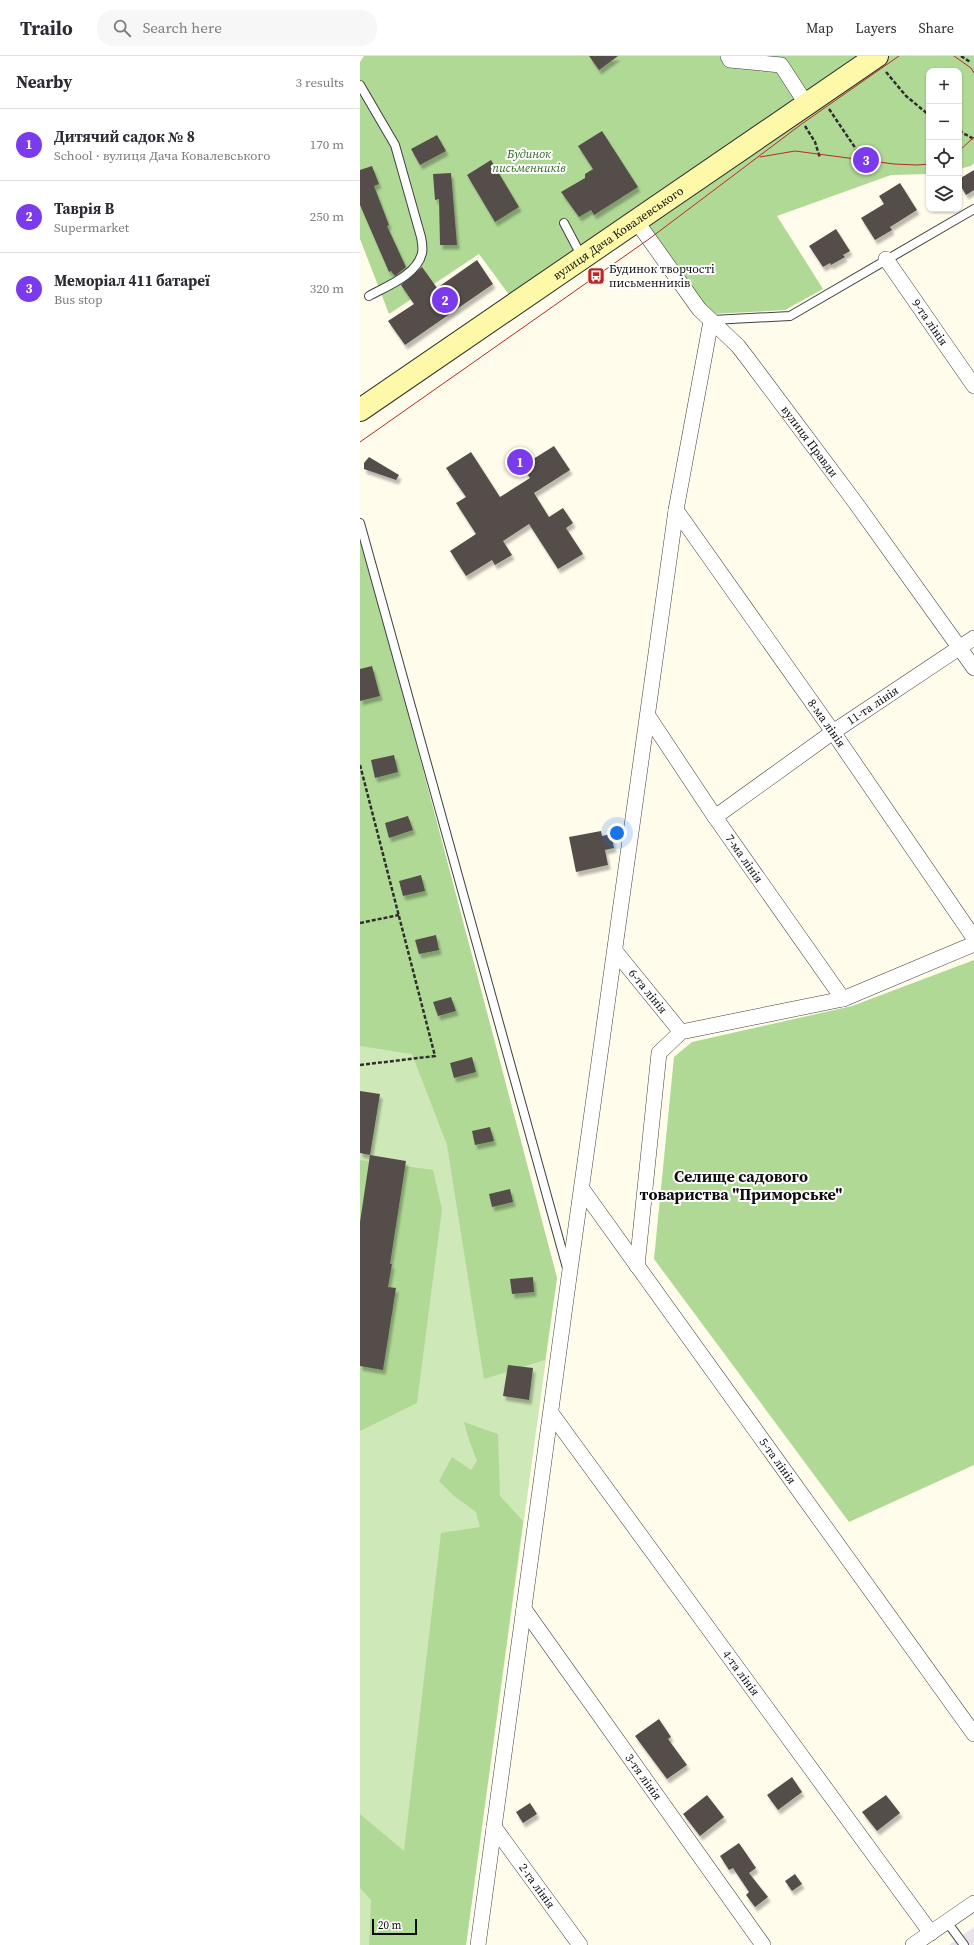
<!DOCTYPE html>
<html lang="en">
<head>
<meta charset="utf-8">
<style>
	body { margin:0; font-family:"Source Serif 4",serif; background:#f7f7f7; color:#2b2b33 }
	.controls { position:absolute; right:12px; top:12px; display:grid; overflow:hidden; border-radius:8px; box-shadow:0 1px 3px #0004 }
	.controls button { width:36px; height:36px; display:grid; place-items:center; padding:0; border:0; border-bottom:1px solid #e1e1e2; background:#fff; color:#2b2b33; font:20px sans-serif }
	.scale { position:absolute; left:12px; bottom:10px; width:45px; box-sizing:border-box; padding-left:4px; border:2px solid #0d0d0d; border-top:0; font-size:11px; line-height:14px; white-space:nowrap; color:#0d0d0d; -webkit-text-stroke:3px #fff; paint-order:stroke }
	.you { position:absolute; left:257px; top:777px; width:14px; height:14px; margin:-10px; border:3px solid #fff; border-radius:50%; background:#1a73e8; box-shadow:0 0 0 6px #1a73e833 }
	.badge { display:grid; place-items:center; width:26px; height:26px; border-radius:50%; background:#7c3aed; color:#fff; font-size:13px; font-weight:700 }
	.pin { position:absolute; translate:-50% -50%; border:2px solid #fff; box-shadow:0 1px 4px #0006 }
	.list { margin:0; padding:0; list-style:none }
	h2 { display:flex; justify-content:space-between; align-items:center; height:52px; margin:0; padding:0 16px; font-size:17px }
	h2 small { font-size:13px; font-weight:400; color:#7c7c81 }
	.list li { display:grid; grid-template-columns:26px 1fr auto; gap:12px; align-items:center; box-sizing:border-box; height:72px; padding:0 16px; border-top:1px solid #e1e1e2 }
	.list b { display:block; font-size:15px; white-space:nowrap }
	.list p { margin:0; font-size:13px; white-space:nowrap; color:#7c7c81 }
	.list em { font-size:13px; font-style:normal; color:#7c7c81 }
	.icon { flex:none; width:22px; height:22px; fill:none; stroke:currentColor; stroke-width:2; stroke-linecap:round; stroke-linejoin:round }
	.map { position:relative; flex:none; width:614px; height:1889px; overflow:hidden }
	header { display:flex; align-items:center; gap:24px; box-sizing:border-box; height:56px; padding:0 20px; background:#fff; border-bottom:1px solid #e1e1e2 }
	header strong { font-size:19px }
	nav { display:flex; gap:22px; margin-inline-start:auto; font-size:14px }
	.search { width:280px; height:36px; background:#f7f7f7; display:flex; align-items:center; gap:10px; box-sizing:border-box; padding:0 14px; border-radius:16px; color:#7c7c81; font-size:15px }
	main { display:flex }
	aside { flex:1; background:#fff }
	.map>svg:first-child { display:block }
</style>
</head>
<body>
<header>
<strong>Trailo</strong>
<div class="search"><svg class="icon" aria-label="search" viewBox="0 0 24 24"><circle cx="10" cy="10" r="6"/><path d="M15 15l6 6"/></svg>Search here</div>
<nav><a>Map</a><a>Layers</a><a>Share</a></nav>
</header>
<main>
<aside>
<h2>Nearby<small>3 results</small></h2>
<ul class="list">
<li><span class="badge">1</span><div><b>Дитячий садок № 8</b><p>School · вулиця Дача Ковалевського</p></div><em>170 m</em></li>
<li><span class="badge">2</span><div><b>Таврія В</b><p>Supermarket</p></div><em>250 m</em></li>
<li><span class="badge">3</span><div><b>Меморіал 411 батареї</b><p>Bus stop</p></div><em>320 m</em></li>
</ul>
</aside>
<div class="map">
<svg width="614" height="1889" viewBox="0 0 614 1889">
	<defs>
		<filter id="shadow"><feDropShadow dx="2.5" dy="4.5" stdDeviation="1" flood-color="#0004"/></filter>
	</defs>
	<rect width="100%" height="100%" fill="#fffcec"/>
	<!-- industrial -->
	<path fill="#ebe1ec" d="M614,1871V1889H589Z"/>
	<!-- green -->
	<path fill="#cee8b7" d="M0,475L197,1222L106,1889H0Z"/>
	<!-- forest -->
	<g fill="#b1d996">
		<path d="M4,0H507L153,244L119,198L29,258L0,183V6Z"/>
		<path d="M526,0H614V107L611,110L599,113V15H569V118L531,119L417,160L463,233L425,254L352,258L284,168Z"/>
		<path d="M0,475L197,1222L185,1304L124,1323L87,1089L52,998L0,990Z"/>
		<path d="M614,904V1409L489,1466L294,1203L314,1001L332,986L492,950Z"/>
		<path d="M0,1104L73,1114L82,1153L57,1347L0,1375Z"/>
		<path d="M104,1366L138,1378L140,1440L163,1465L106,1889H9L11,1844L0,1832V1758L44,1795L81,1477L120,1471L116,1456L94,1440L79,1425L92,1401L111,1414L117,1405L109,1384Z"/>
	</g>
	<!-- building -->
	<g fill="#554e49" filter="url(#shadow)">
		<path d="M229,0H258L239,14Z"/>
		<path d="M242,75L278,131L234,159L231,154L219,161L201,136L225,122V118L233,113L218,90Z"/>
		<path d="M77,79L86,95L60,109L51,93Z"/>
		<path d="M131,104L159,151L135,166L107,119Z"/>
		<path d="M12,110L19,128L14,130L29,169L27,170L46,211L35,220L31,215L29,216L0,149V114Z"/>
		<path d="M614,114V134L606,139L599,127V123Z"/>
		<path d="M91,117L97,189H80L79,143L75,144L73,118Z"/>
		<path d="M540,127L557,154L530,171L532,174L515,184L501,162L524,148L519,140Z"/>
		<path d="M476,173L490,195L483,199L485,201L471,209L470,207L463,211L449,190Z"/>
		<path d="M117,204L133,228L45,289L28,265L54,248L41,229L62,211L77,232Z"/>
		<path d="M194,390L210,414L174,437L189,461L203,452L213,467L206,472L223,498L198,513L169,468L143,485L152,499L135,509L132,504L106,520L90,495L116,478L96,447L106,441L86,412L111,396L140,441L170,422L162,410Z"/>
		<path d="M9,401L39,419L36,424L4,413V407Z"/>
		<path d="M12,610L20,640L0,645V613Z"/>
		<path d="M34,699L38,716L15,722L11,704Z"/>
		<path d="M48,760L53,774L29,782L25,767Z"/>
		<path d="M241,775L242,780L251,778L254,792L245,794L248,809L216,816L209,781Z"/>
		<path d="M61,819L65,835L43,840L39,825Z"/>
		<path d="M76,879L79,894L59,898L55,884Z"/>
		<path d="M91,941L96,955L78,960L73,946Z"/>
		<path d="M112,1001L116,1016L94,1022L90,1007Z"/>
		<path d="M0,1035L20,1038L10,1099L0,1097Z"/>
		<path d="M130,1071L134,1085L115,1089L112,1075Z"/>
		<path d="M10,1099L46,1105L30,1208H32L28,1231L36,1232L23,1314L0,1310V1166Z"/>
		<path d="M150,1133L153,1146L132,1151L129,1138Z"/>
		<path d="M173,1221L174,1236L152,1238L150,1223Z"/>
		<path d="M148,1309L173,1312L169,1344L143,1340Z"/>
		<path d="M299,1663L311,1681L308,1683L327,1709L307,1723L275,1680Z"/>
		<path d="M432,1721L442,1736L418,1754L407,1739Z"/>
		<path d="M347,1739L364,1761L340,1780L323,1758Z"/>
		<path d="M526,1739L540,1757L517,1775L502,1756Z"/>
		<path d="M170,1747L177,1758L163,1767L156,1756Z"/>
		<path d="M379,1787L396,1812L389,1817L408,1841L395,1851L386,1839L389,1836L373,1812L369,1814L360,1800Z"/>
		<path d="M435,1818L442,1828L432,1835L425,1825Z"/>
	</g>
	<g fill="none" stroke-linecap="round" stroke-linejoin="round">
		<defs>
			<g id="lane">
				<path d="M0,29L35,89L61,181C62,186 63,193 62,197C57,219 27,230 9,240"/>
				<path d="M204,167L222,201"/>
				<path d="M352,264L430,260L614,153"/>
				<path d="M0,467L207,1212"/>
				<path d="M587,1866L604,1889"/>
			</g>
			<g id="street">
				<path d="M368,0L370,4L421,9L447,49"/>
				<path id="s1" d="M277,166L339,253L378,290L388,303L495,446L614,612"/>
				<path id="s2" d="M526,203L614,330"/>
				<path id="s3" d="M316,454L473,676L614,882"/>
				<path id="s4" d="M288,660L355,761L483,943"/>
				<path id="s5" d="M355,761L473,676L614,582"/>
				<path id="s6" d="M255,895L321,976"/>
				<path id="s7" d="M222,1133L614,1678"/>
				<path d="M277,1210L299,997L321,976L483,943L614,888"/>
				<path id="s8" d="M191,1357L571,1877"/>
				<path id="s9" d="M164,1553L403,1889"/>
				<path id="s10" d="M134,1771L220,1889"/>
				<path d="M118,1889L209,1221L316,454L351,265"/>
				<path d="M553,1889L614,1847"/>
			</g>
			<g id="secondary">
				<path id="s11" d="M0,354L517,0"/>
			</g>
		</defs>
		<!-- lane casing -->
		<use href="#lane" stroke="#404040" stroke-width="10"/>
		<!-- street casing -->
		<use href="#street" stroke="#404040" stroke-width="16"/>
		<!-- secondary casing -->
		<use href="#secondary" stroke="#2f2f2f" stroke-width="24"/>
		<!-- path -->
		<g stroke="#2f2f2f" stroke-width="2.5" stroke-dasharray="4 2" stroke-linecap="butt">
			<path d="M601,0L610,6"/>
			<path d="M526,16L546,40L569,59"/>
			<path d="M469,53L496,93V106"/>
			<path d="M445,70L455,86L460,102"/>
			<path d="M599,75L614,83"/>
			<path d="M0,709L75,1000L0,1009"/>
			<path d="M0,867L39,859"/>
		</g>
		<!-- lane -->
		<use href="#lane" stroke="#fff" stroke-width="8"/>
		<!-- street -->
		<use href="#street" stroke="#fff" stroke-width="15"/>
		<!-- secondary -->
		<use href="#secondary" stroke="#fef9a8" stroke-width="22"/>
		<!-- tram -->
		<g stroke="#bb2726" stroke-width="1">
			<path d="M594,0L611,12L614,17"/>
			<path d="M599,95L614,81"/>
			<path d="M400,101L435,95L534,108L557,109L569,108"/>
			<path d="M0,386L289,183L443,67L539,0"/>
		</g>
	</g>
	<!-- icons -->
	<defs>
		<symbol id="bus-square" viewBox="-11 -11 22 22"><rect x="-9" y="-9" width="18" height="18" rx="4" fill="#bb2726" stroke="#fff"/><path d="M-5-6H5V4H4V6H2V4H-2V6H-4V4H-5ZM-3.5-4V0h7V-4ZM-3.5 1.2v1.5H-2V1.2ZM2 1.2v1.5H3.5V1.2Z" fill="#fff"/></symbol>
	</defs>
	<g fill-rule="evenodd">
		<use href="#bus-square" x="226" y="210" width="20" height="20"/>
	</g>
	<g text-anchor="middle" stroke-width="4" stroke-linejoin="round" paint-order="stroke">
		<!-- park labels -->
		<g font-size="12" font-style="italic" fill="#28641e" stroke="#fff">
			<text x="169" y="102">Будинок<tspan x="169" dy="14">письменників</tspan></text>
		</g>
		<!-- street labels -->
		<g font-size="12" fill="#0d0d0d" stroke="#fff">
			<text dy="4" stroke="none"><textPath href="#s11" startOffset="313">вулиця Дача Ковалевського</textPath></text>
			<text dy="4" stroke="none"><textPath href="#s2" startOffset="77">9-та лінія</textPath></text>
			<text dy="4" stroke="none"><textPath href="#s1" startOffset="280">вулиця Правди</textPath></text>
			<text dy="4" stroke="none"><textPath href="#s5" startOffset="193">11-та лінія</textPath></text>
			<text dy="4" stroke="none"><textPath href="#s3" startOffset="261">8-ма лінія</textPath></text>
			<text dy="4" stroke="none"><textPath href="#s4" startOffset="172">7-ма лінія</textPath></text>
			<text dy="4" stroke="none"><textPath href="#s6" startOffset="52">6-та лінія</textPath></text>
			<text dy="4" stroke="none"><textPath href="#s7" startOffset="335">5-та лінія</textPath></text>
			<text dy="4" stroke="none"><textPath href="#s8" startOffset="322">4-та лінія</textPath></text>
			<text dy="4" stroke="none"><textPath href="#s9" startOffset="206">3-тя лінія</textPath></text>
			<text dy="4" stroke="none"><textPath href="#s10" startOffset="73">2-га лінія</textPath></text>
		</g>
		<!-- poi labels -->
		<g font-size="12" fill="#0d0d0d" stroke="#fff" text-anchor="start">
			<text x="249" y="217">Будинок творчості<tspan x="249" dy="14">письменників</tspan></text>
		</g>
		<!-- district labels -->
		<g font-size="16" font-weight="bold" fill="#0d0d0d" stroke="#fff">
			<text x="381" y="1126">Селище садового<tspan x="381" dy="18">товариства "Приморське"</tspan></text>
		</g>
	</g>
</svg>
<div class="controls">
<button>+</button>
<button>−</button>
<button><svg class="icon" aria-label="locate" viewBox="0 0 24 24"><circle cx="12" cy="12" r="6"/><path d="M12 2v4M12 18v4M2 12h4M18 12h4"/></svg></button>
<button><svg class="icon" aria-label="layers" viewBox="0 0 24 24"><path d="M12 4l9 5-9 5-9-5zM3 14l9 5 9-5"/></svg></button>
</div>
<div class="scale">20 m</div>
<div class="you"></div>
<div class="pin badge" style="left:160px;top:406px">1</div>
<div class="pin badge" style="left:85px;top:244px">2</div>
<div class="pin badge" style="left:506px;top:104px">3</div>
</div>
</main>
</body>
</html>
